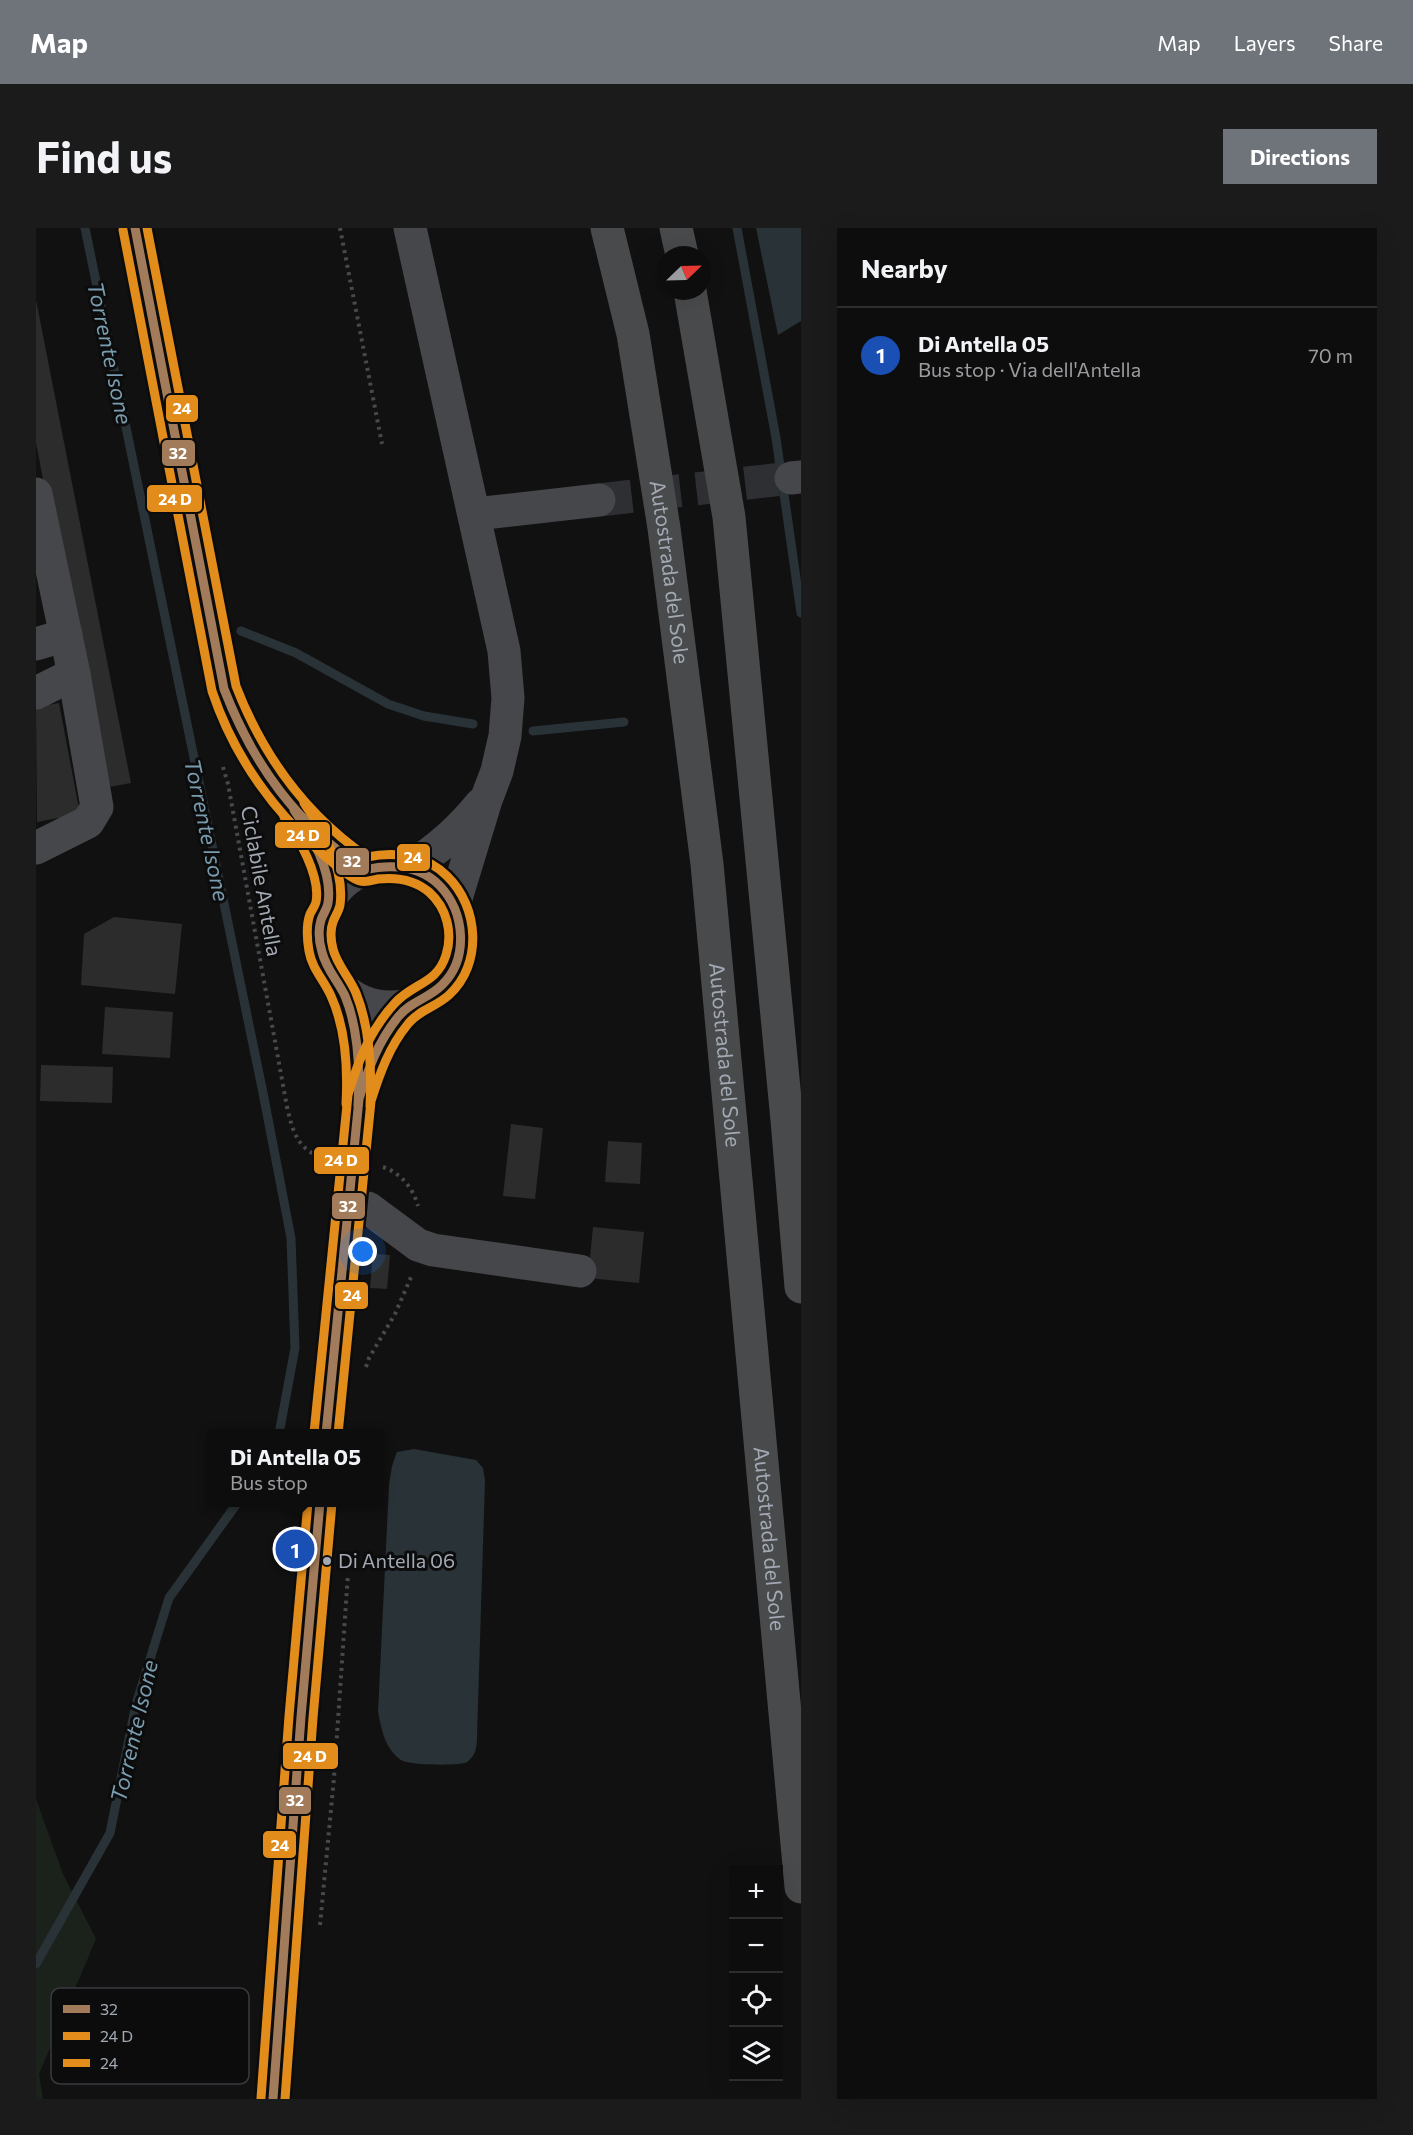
<!DOCTYPE html>
<html lang="en">
<head>
<meta charset="utf-8">
<style>
	body { margin:0; font-family:Commissioner,sans-serif; background:#1b1b1c; color:#f1f3f6 }
	.controls { position:absolute; right:18px; bottom:18px; display:grid; overflow:hidden; border-radius:0px; box-shadow:0 6px 24px #0002 }
	.controls button { width:54px; height:54px; display:grid; place-items:center; padding:0; border:0; border-bottom:2px solid #2d2d2e; background:#0d0d0e; color:#f1f3f6; font:30px sans-serif }
	.compass { position:absolute; left:621px; top:18px; width:54px; height:54px; border-radius:50%; background:#0d0d0e; box-shadow:0 6px 24px #0002; rotate:67deg }
	.you { position:absolute; left:327px; top:1024px; width:21px; height:21px; margin:-15px; border:4px solid #fff; border-radius:50%; background:#1a73e8; box-shadow:0 0 0 9px #1a73e833 }
	.badge { display:grid; place-items:center; width:39px; height:39px; border-radius:50%; background:#6f747b; color:#fff; font-size:20px; font-weight:700 }
	.pin { position:absolute; translate:-50% -50%; border:3px solid #fff; box-shadow:0 2px 6px #0006 }
	.popup { position:absolute; left:171px; top:1201px; width:177px; height:78px; box-sizing:border-box; display:grid; place-content:center; border-radius:0px; background:#0d0d0e; filter:drop-shadow(0 2px 4px #0005); font-size:20px; white-space:nowrap; color:#9a9c9e }
	.popup b { font-size:22px; color:#f1f3f6 }
	.popup::after { content:''; position:absolute; left:50%; top:100%; margin-left:-12px; border:12px solid transparent; border-top-color:#0d0d0e }
	.list { margin:0; padding:0; list-style:none }
	h2 { display:flex; justify-content:space-between; align-items:center; height:78px; margin:0; padding:0 24px; font-size:26px }
	h2 small { font-size:20px; font-weight:400; color:#9a9c9e }
	.list li { display:grid; grid-template-columns:39px 1fr auto; gap:18px; align-items:center; box-sizing:border-box; height:96px; padding:0 24px; border-top:2px solid #2d2d2e }
	.list b { display:block; font-size:22px; white-space:nowrap }
	.list p { margin:0; font-size:20px; white-space:nowrap; color:#9a9c9e }
	.list em { font-size:20px; font-style:normal; color:#9a9c9e }
	.icon { flex:none; width:33px; height:33px; fill:none; stroke:currentColor; stroke-width:2; stroke-linecap:round; stroke-linejoin:round }
	.map { position:relative; flex:none; width:765px; height:1871px; overflow:hidden; border-radius:0px }
	header { display:flex; align-items:center; gap:36px; box-sizing:border-box; height:84px; padding:0 30px; background:#6f747b; color:#fff }
	header strong { font-size:28px }
	nav { display:flex; gap:33px; margin-inline-start:auto; font-size:21px }
	.intro { display:flex; align-items:center; justify-content:space-between; box-sizing:border-box; height:144px; padding:0 36px }
	h1 { margin:0; font-size:42px }
	.button { padding:15px 27px; border-radius:0px; background:#6f747b; color:#fff; font-size:21px; font-weight:700 }
	main { display:flex; gap:36px; padding:0 36px }
	aside { flex:1; background:#0d0d0e; border-radius:0px; box-shadow:0 6px 24px #0002 }
	.map>svg:first-child { display:block }
</style>
</head>
<body>
<header>
<strong>Map</strong>
<nav><a>Map</a><a>Layers</a><a>Share</a></nav>
</header>
<div class="intro"><h1>Find us</h1><a class="button">Directions</a></div>
<main>
<div class="map">
<svg width="765" height="1871" viewBox="0 0 765 1871">
	<rect width="100%" height="100%" fill="#111112"/>
	<!-- green -->
	<path fill="#1b221c" d="M0,1571L27,1646L60,1711L3,1846L7,1871H0Z"/>
	<!-- water -->
	<g fill="#293236">
		<path d="M720,0H765V93L742,107Z"/>
		<path d="M378,1221L440,1232L447,1240L449,1252L441,1509C441,1518 440,1528 431,1534C424,1538 380,1537 371,1534C367,1534 362,1530 359,1527C348,1516 345,1499 342,1484L353,1257L356,1238L361,1224Z"/>
	</g>
	<g fill="none" stroke-linecap="round" stroke-linejoin="round">
		<!-- stream -->
		<g stroke="#293236" stroke-width="9">
			<path d="M49,0L227,865L255,1010L259,1120L243,1206"/>
			<path d="M701,0L740,210L765,385"/>
			<path d="M205,403L260,425L352,476L388,488L437,496"/>
			<path d="M497,503L588,494"/>
			<path d="M0,1736L74,1605L100,1476L133,1370L202,1274"/>
		</g>
	</g>
	<!-- building -->
	<g fill="#2c2c2d">
		<path d="M0,72L95,555L67,560L0,215Z"/>
		<path d="M23,475L44,586L1,594L0,479Z"/>
		<path d="M78,689L146,696L139,766L45,757L48,706Z"/>
		<path d="M69,779L137,784L134,830L66,826Z"/>
		<path d="M5,837L77,839L76,875L4,873Z"/>
		<path d="M475,896L507,900L499,971L467,968Z"/>
		<path d="M572,913L606,915L604,956L569,954Z"/>
		<path d="M557,999L608,1004L603,1055L552,1050Z"/>
		<path d="M337,1026L354,1027L351,1061L334,1060Z"/>
	</g>
	<g fill="none" stroke-linecap="round" stroke-linejoin="round">
		<!-- minor-tunnel -->
		<path stroke="#2e2f32" stroke-width="33" stroke-dasharray="33 16" stroke-linecap="butt" d="M563,272L755,250"/>
		<!-- path -->
		<g stroke="#47494c" stroke-width="4" stroke-dasharray="3 4.5" stroke-linecap="butt">
			<path d="M304,0L346,216"/>
			<path d="M187,539L192,556L251,879C257,904 261,921 287,930"/>
			<path d="M347,939C365,945 377,960 382,978"/>
			<path d="M330,1139L333,1130L359,1086L376,1047"/>
			<path d="M284,1697L298,1550L312,1346"/>
		</g>
		<!-- minor -->
		<g stroke="#46474a" stroke-width="33">
			<path d="M99,0L188,461C195,484 204,504 217,524C242,565 278,599 289,647C291,656 291,666 292,675"/>
			<path d="M374,0L468,423L472,470L469,508L461,543L450,572L418,677"/>
			<path d="M755,250L765,249"/>
			<path d="M0,266L38,446L61,579L52,594L0,620"/>
			<path d="M439,286L563,272"/>
			<path d="M0,416L30,407"/>
			<path d="M0,465L38,446"/>
			<circle cx="354" cy="708" r="71"/>
			<path d="M373,640C402,621 423,603 445,576"/>
			<path d="M326,862L334,839L350,806L375,776"/>
			<path d="M312,979L332,980L382,1017L397,1022L544,1043"/>
			<path d="M290,1206L323,871C322,831 317,798 305,759"/>
			<path d="M237,1871L265,1489L284,1274"/>
		</g>
		<!-- highway -->
		<g stroke="#484a4c" stroke-width="33">
			<path id="s1" d="M571,0L597,106L628,300L671,636L765,1659"/>
			<path d="M640,0L646,27"/>
			<path d="M654,63L693,289L751,892L765,1059"/>
		</g>
		<defs>
			<g id="bus-1">
				<path d="M99,0L188,461C218,538 260,595 328,642C355,636 384,637 404,658C429,684 433,731 406,757C392,771 375,773 362,789C342,814 332,841 323,871L290,1206"/>
				<path d="M258,582C275,607 297,643 292,675C291,681 287,686 285,692C282,702 283,714 286,724C290,741 302,753 309,768C323,802 324,842 322,877"/>
				<path d="M237,1871L265,1489L284,1274"/>
			</g>
			<g id="bus-2">
				<path d="M87,2L176,463C198,529 239,585 291,630C300,637 313,650 324,653C330,655 337,652 342,651C360,649 379,652 393,664C411,680 417,705 410,727C401,756 377,755 359,775C334,802 322,833 312,867L278,1205"/>
				<path d="M248,589C262,609 285,648 280,674C279,678 276,682 274,686C270,697 271,711 273,723C276,741 288,752 295,768C310,801 312,840 310,876"/>
				<path d="M249,1871L277,1490L296,1275"/>
			</g>
			<g id="bus-3">
				<path d="M111,0L200,458C227,528 269,586 331,629C359,623 390,627 411,648C443,679 447,736 413,767C400,779 383,782 372,796C353,819 344,845 335,873L302,1206"/>
				<path d="M268,575C287,603 309,641 304,677C303,683 299,688 297,694C294,702 295,713 297,721C301,737 314,750 320,765C334,800 336,841 334,878"/>
				<path d="M225,1870L253,1488L272,1274"/>
			</g>
		</defs>
		<!-- bus-1 casing -->
		<use href="#bus-1" stroke="#0c0c0d" stroke-width="14"/>
		<!-- bus-2 casing -->
		<use href="#bus-2" stroke="#0c0c0d" stroke-width="14"/>
		<!-- bus-3 casing -->
		<use href="#bus-3" stroke="#0c0c0d" stroke-width="14"/>
		<!-- bus-1 -->
		<use href="#bus-1" stroke="#a27c5a" stroke-width="9"/>
		<!-- bus-2 -->
		<use href="#bus-2" stroke="#e28c1b" stroke-width="9"/>
		<!-- bus-3 -->
		<use href="#bus-3" stroke="#e28c1b" stroke-width="9"/>
	</g>
	<!-- markers -->
	<circle fill="#a2a9b3" stroke="#0c0c0d" stroke-width="2" cx="291" cy="1333" r="5"/>
	<g text-anchor="middle" stroke-width="6" stroke-linejoin="round" paint-order="stroke">
		<!-- bus labels -->
		<g font-size="20" fill="#a2a9b3" stroke="#0c0c0d" text-anchor="start">
			<text x="302" y="1340">Di Antella 06</text>
		</g>
		<!-- street labels -->
		<g font-size="21" fill="#a2a9b3" stroke="#0c0c0d">
			<text dy="7" stroke="none"><textPath href="#s1" startOffset="350">Autostrada del Sole</textPath></text>
			<text transform="translate(225 653) rotate(80)" y="7">Ciclabile Antella</text>
			<text dy="7" stroke="none"><textPath href="#s1" startOffset="836">Autostrada del Sole</textPath></text>
			<text dy="7" stroke="none"><textPath href="#s1" startOffset="1322">Autostrada del Sole</textPath></text>
		</g>
		<!-- water labels -->
		<g font-size="22" font-style="italic" fill="#799cae" stroke="#0c0c0d">
			<text transform="translate(74 125) rotate(78)" y="8">Torrente Isone</text>
			<text transform="translate(171 602) rotate(78)" y="8">Torrente Isone</text>
			<text transform="translate(98 1503) rotate(-77)" y="8">Torrente Isone</text>
		</g>
	</g>
	<!-- legend -->
	<rect x="15" y="1760" width="198" height="96" rx="9" fill="#0c0c0d" stroke="#393b3f" stroke-width="1.5"/>
	<rect x="27" y="1777" width="27" height="8" fill="#a27c5a"/>
	<rect x="27" y="1804" width="27" height="8" fill="#e28c1b"/>
	<rect x="27" y="1831" width="27" height="8" fill="#e28c1b"/>
	<g font-size="16" fill="#a2a9b3">
		<text x="64" y="1787">32</text>
		<text x="64" y="1814">24 D</text>
		<text x="64" y="1841">24</text>
	</g>
	<g stroke="#0c0c0d" stroke-width="2">
		<rect x="129" y="166" width="34" height="29" rx="6" fill="#e28c1b"/>
		<rect x="125" y="211" width="35" height="28" rx="6" fill="#a27c5a"/>
		<rect x="110" y="256" width="57" height="29" rx="6" fill="#e28c1b"/>
		<rect x="238" y="593" width="57" height="28" rx="6" fill="#e28c1b"/>
		<rect x="360" y="615" width="35" height="29" rx="6" fill="#e28c1b"/>
		<rect x="299" y="619" width="35" height="29" rx="6" fill="#a27c5a"/>
		<rect x="277" y="918" width="57" height="29" rx="6" fill="#e28c1b"/>
		<rect x="295" y="964" width="35" height="28" rx="6" fill="#a27c5a"/>
		<rect x="298" y="1053" width="35" height="29" rx="6" fill="#e28c1b"/>
		<rect x="246" y="1514" width="57" height="28" rx="6" fill="#e28c1b"/>
		<rect x="242" y="1558" width="34" height="29" rx="6" fill="#a27c5a"/>
		<rect x="226" y="1602" width="35" height="29" rx="6" fill="#e28c1b"/>
	</g>
	<g font-size="16" text-anchor="middle" font-weight="bold" fill="#fff">
		<text x="146" y="186">24</text>
		<text x="142" y="231">32</text>
		<text x="139" y="277">24 D</text>
		<text x="267" y="613">24 D</text>
		<text x="377" y="635">24</text>
		<text x="316" y="639">32</text>
		<text x="305" y="938">24 D</text>
		<text x="312" y="984">32</text>
		<text x="316" y="1073">24</text>
		<text x="274" y="1534">24 D</text>
		<text x="259" y="1578">32</text>
		<text x="244" y="1623">24</text>
	</g>
</svg>
<div class="controls">
<button>+</button>
<button>−</button>
<button><svg class="icon" aria-label="locate" viewBox="0 0 24 24"><circle cx="12" cy="12" r="6"/><path d="M12 2v4M12 18v4M2 12h4M18 12h4"/></svg></button>
<button><svg class="icon" aria-label="layers" viewBox="0 0 24 24"><path d="M12 4l9 5-9 5-9-5zM3 14l9 5 9-5"/></svg></button>
</div>
<svg class="compass" viewBox="-18 -18 36 36"><path d="M0-13l5 13h-10z" fill="#e53935"/><path d="M0 13l5-13h-10z" fill="#9a9c9e"/></svg>
<div class="you"></div>
<div class="pin badge" style="left:259px;top:1321px;background:#1a4fb4">1</div>
<div class="popup"><b>Di Antella 05</b>Bus stop</div>
</div>
<aside>
<h2>Nearby<small></small></h2>
<ul class="list">
<li><span class="badge" style="background:#1a4fb4">1</span><div><b>Di Antella 05</b><p>Bus stop · Via dell'Antella</p></div><em>70 m</em></li>
</ul>
</aside>
</main>
</body>
</html>
